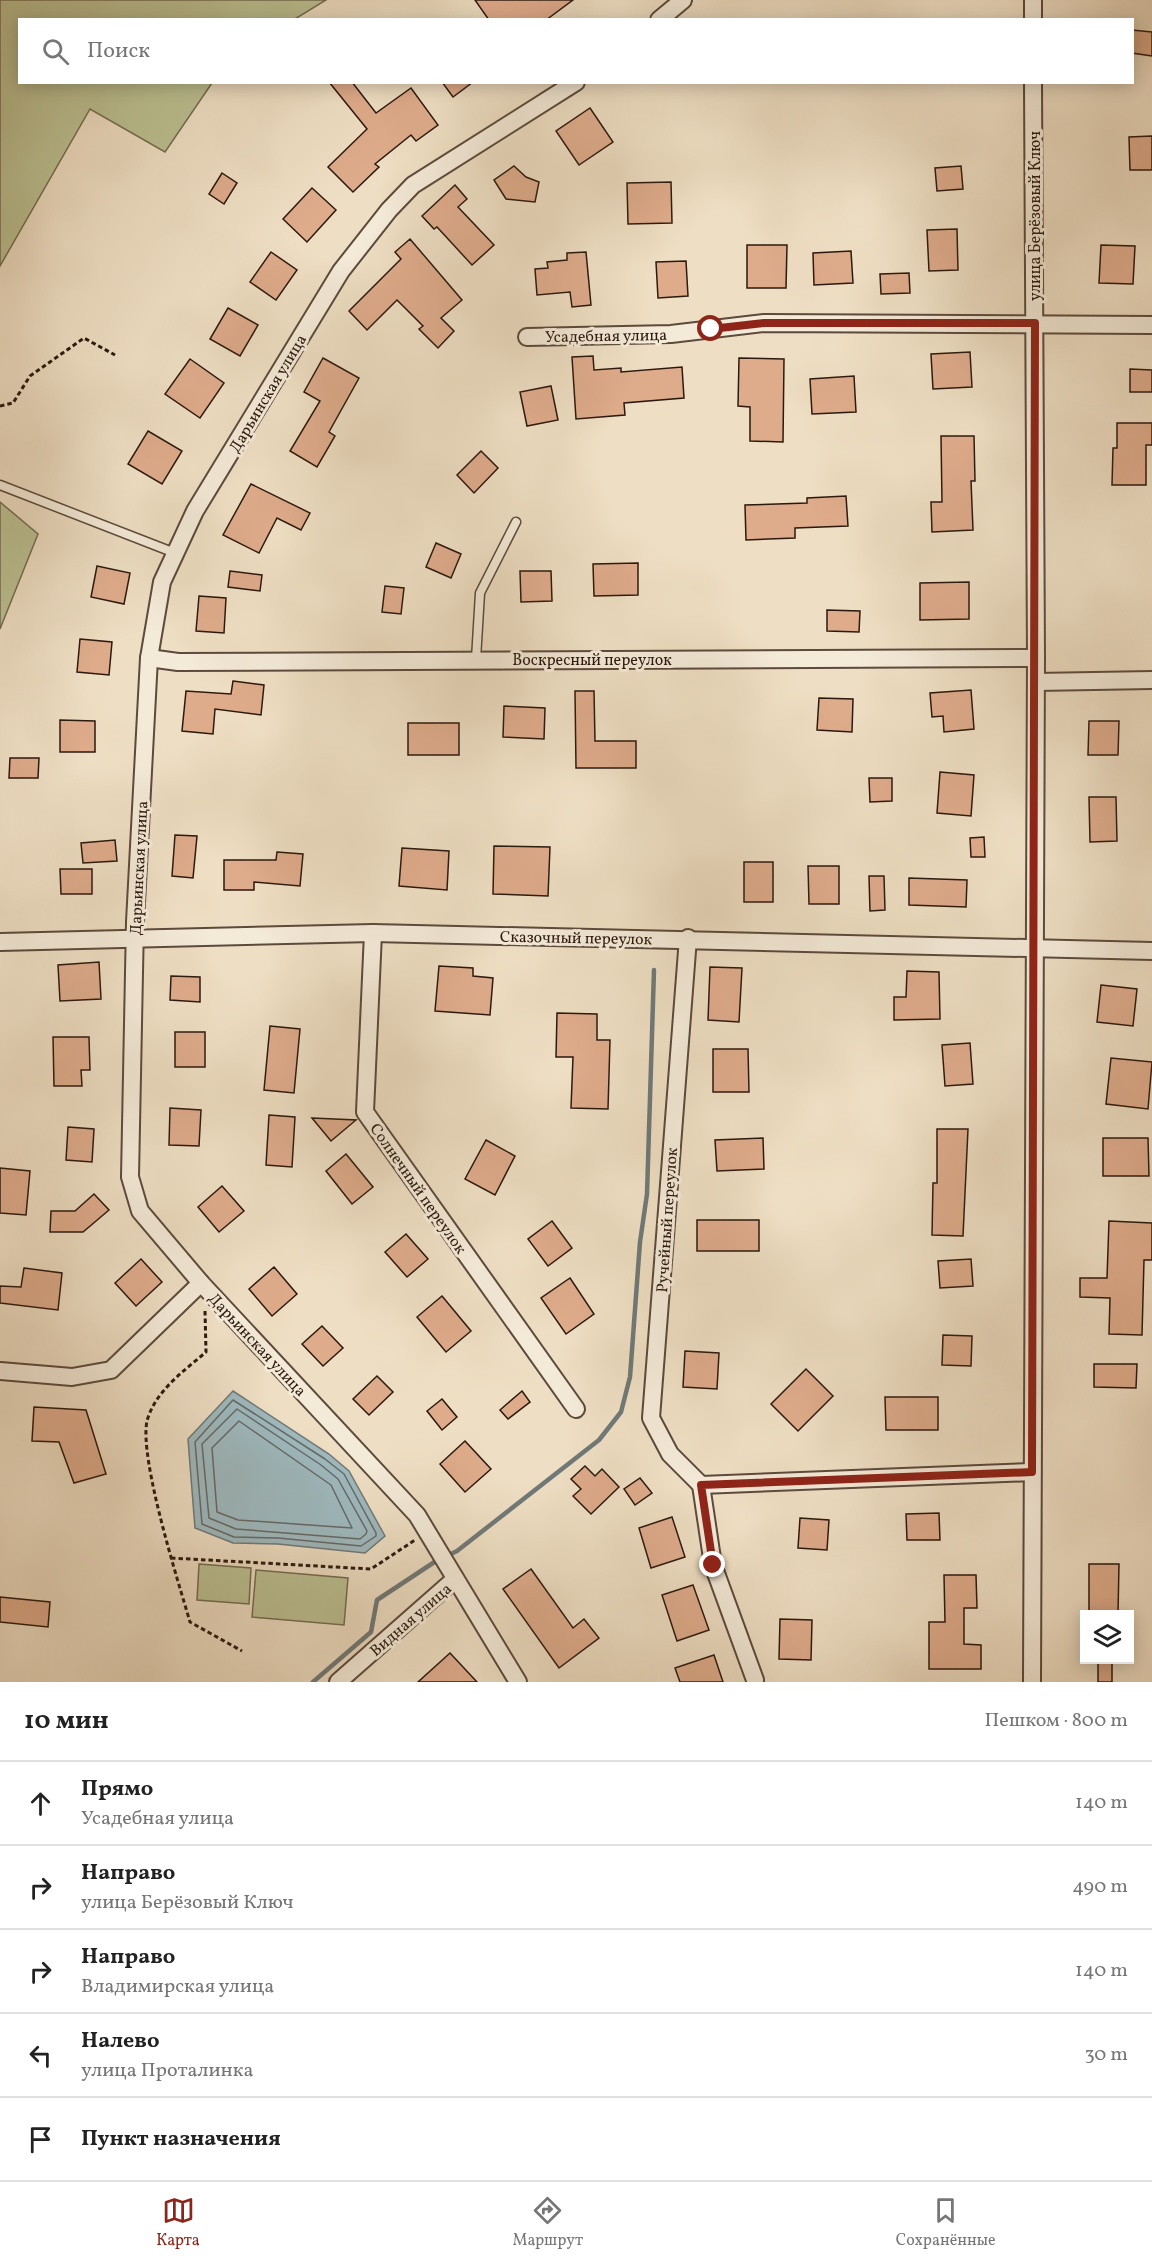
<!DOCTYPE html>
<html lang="ru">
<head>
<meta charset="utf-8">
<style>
	body { margin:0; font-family:Vollkorn,serif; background:#f6f6f6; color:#222 }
	.controls { position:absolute; right:18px; bottom:18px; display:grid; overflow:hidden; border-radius:0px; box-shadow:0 3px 15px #0003 }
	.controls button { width:54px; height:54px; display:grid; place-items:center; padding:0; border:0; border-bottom:2px solid #e0e0e0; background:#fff; color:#222; font:30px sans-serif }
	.stop { position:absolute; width:18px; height:18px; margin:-14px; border:4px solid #8f2418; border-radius:50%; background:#fff }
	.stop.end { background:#8f2418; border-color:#fff; box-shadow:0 2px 6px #0008 }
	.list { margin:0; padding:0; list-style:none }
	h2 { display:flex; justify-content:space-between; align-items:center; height:78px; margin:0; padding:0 24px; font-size:26px }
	h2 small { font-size:20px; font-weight:400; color:#767676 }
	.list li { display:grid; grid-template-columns:39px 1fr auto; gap:18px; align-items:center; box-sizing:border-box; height:84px; padding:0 24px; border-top:2px solid #e0e0e0 }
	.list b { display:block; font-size:22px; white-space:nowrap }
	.list p { margin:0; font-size:20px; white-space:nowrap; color:#767676 }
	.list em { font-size:20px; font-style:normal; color:#767676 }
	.icon { flex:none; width:33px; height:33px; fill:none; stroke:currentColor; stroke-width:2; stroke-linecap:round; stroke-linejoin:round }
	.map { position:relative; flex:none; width:1152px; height:1682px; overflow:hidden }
	.search { position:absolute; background:#fff; box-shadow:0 3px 15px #0003; left:18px; right:18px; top:18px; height:66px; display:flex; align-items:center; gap:15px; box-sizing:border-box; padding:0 21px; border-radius:0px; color:#767676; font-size:22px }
	.sheet { height:498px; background:#fff }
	nav { display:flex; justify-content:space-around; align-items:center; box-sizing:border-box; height:84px; border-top:2px solid #e0e0e0; background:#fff; font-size:16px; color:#767676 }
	nav a { display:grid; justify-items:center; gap:3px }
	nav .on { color:#8f2418 }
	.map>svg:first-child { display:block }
</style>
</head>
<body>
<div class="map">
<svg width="1152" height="1682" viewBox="0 0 1152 1682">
	<rect width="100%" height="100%" fill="#eedec3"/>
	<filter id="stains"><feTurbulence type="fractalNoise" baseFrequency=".00333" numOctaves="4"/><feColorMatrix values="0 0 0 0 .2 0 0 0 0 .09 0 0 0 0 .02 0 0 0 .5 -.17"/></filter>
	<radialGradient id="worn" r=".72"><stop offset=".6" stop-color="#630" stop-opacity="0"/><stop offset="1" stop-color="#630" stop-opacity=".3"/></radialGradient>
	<!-- green -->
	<g fill="#bbc092" stroke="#746c50" stroke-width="1.5">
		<path d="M0,0H326L295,19L20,20V82L212,83L165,152L90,109L0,266Z"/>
		<path d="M0,502L38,534L0,629Z"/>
		<path d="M199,1564L251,1568L249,1604L197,1600Z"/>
		<path d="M256,1570L348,1578L344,1625L252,1617Z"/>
	</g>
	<!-- water -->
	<path fill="#9eb9be" stroke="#707978" stroke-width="1.5" d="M233,1391L329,1454L349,1471L385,1536L365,1553L278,1544L233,1543L195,1528L188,1439Z"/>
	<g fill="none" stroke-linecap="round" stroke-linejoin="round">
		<!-- shore -->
		<g stroke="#656966" stroke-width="1.5">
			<path d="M233,1400L325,1459L344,1474L376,1533V1536L361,1546L278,1538L234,1537L202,1524L195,1442Z"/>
			<path d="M237,1409L321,1465L338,1479L367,1531L366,1534L360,1539L236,1529L209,1518L202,1444Z"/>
			<path d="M239,1421L331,1485L352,1528L238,1520L217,1512L212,1448Z"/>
		</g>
		<!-- stream -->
		<g stroke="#707978" stroke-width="4.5">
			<path d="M447,1556L457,1551L599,1440L621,1412L630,1377L640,1242L647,1194L654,970"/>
			<path d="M313,1682L371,1632L377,1600L439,1559"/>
		</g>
	</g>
	<!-- building -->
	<g fill="#deab8b" stroke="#2c190f" stroke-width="1.5">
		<path d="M475,0H573L546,20H489Z"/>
		<path d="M1132,30L1152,32V56L1132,53Z"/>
		<path d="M329,82H352L376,113L411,88L438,125L416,141L411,135L375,164L379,167L353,192L328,167L367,129Z"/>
		<path d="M442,82H473L453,97Z"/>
		<path d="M590,108L613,142L579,165L556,131Z"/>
		<path d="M1152,136V170H1130L1129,137Z"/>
		<path d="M514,166L526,177L539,182L535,202L506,199L494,180Z"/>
		<path d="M961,166L963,189L937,191L935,168Z"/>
		<path d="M222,173L237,183L224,204L209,194Z"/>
		<path d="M671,182L672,223L628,224L627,183Z"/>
		<path d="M455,185L467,199L458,207L494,245L472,265L437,227L434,229L422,216Z"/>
		<path d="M312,188L336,210L307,242L283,219Z"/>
		<path d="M957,229L958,270L929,271L927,230Z"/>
		<path d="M410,239L462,300L441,318L454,331L438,348L419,329L423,326L397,300L367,330L349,311L401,259L395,252Z"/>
		<path d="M747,245H787L786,288H747Z"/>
		<path d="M1101,245L1135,246L1133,284L1099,283Z"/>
		<path d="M851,251L853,283L814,285L813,253Z"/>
		<path d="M271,252L297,270L276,300L250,282Z"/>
		<path d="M586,252L591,305L572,307L570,292L537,295L535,269L548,268L547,262L567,260V253Z"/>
		<path d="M686,261L688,296L658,298L656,262Z"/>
		<path d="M909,273L910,293L881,294L880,274Z"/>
		<path d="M228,308L258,325L240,356L210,339Z"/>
		<path d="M970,352L972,387L933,389L931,354Z"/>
		<path d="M593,356L594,370L621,368V372L682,367L684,398L624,403L625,415L576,419L572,357Z"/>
		<path d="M323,358L359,378L329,432L335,436L317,467L290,451L320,401L304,392Z"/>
		<path d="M739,358L784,359L783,442L750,441V407L738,406Z"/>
		<path d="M190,359L224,383L200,418L165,394Z"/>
		<path d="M1130,369L1152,370V392H1130Z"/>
		<path d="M854,376L856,412L812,414L810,379Z"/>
		<path d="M551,386L558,420L527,426L520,392Z"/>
		<path d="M1117,423H1152V445H1146V485H1112L1113,448H1117Z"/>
		<path d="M148,431L182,451L162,484L128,464Z"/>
		<path d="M941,436H974L975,481H971L973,530L932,532L931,502H942Z"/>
		<path d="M481,451L498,468L474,493L457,475Z"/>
		<path d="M251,484L310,513L301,530L277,518L259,553L223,535Z"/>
		<path d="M846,496L848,526L795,528V538L746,540L745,505L807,503V498Z"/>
		<path d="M436,543L461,554L451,578L426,567Z"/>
		<path d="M638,563V595L594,596L593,564Z"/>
		<path d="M97,566L130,573L124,604L91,597Z"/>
		<path d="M230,571L262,575L260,591L228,587Z"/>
		<path d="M520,571H551L552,601L521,602Z"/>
		<path d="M969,582V619L920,620V583Z"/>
		<path d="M385,586L404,588L401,614L382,612Z"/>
		<path d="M199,596L226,598L224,633L196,631Z"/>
		<path d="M827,610L860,611L859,632L827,631Z"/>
		<path d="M80,639L112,642L109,675L77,672Z"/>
		<path d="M233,681L264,685L261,715L215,709L213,734L182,731L186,691L231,694Z"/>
		<path d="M971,690L974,729L944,732L943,716L932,717L930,693Z"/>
		<path d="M575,691H594L595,741H636V768H576Z"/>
		<path d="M819,698L853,699L852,732L817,730Z"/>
		<path d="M504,706L545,708L544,739L503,737Z"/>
		<path d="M60,720L95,721V752H60Z"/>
		<path d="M1089,721H1119L1118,755H1088Z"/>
		<rect x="408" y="723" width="51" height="32"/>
		<path d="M10,758H39L38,778H9Z"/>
		<path d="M940,772L974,775L971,816L937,813Z"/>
		<path d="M869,778H892V801L870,802Z"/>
		<path d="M1089,797H1116L1117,841L1090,842Z"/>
		<path d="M175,835L197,836L193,878L172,876Z"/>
		<path d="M984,837L985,857H971L970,838Z"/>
		<path d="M115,840L117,861L83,863L81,843Z"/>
		<path d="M494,846L550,847L548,896L493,894Z"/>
		<path d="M402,848L449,851L447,890L399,886Z"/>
		<path d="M277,852L303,854L300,886L254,882V890H224V860H276Z"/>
		<rect x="744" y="862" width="29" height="40"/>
		<path d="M808,866H839V904H809Z"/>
		<path d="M60,869H92V894H61Z"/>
		<path d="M869,876H884L885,910L870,911Z"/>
		<path d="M909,878L967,880L966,907L909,905Z"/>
		<path d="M99,962L101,999L60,1001L58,965Z"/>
		<path d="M439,966L473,968V976L493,978L490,1015L435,1011Z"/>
		<path d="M710,967L742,968L739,1022L708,1020Z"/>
		<path d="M907,971L939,972L940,1019L894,1020V997H906Z"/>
		<path d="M171,976L200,977V1002L170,1000Z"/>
		<path d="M1101,985L1137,989L1133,1026L1097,1022Z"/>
		<path d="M557,1013L597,1014V1040H610L608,1109L571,1108L573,1057H556Z"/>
		<path d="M270,1026L300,1029L294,1093L264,1090Z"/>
		<rect x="175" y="1032" width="30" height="35"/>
		<path d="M53,1037H89L90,1070H81L82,1086H54Z"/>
		<path d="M970,1043L973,1084L945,1086L942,1045Z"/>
		<path d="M713,1049H748L749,1092H713Z"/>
		<path d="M1111,1058L1152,1062L1148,1109L1106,1104Z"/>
		<path d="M170,1108L201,1110L199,1146L169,1145Z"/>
		<path d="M269,1115L295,1117L292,1167L266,1165Z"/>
		<path d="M312,1118L356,1120L331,1141Z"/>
		<path d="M68,1127L94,1129L92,1162L66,1160Z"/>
		<path d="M937,1129H968L963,1236L932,1235L933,1183H937Z"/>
		<path d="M763,1138L764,1169L717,1171L715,1140Z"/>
		<path d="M1103,1138H1148L1149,1176H1103Z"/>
		<path d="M486,1140L515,1156L495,1195L465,1179Z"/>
		<path d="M346,1154L373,1187L352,1204L326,1171Z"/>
		<path d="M0,1168L30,1171L26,1215L0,1213Z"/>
		<path d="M222,1186L244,1211L219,1232L198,1207Z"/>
		<path d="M94,1194L109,1210L83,1232H50L51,1211H75Z"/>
		<rect x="697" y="1220" width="62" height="31"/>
		<path d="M552,1221L572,1248L548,1266L528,1239Z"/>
		<path d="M1109,1221L1152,1223V1260H1144L1142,1335L1109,1334L1110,1298L1080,1297V1278H1107Z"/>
		<path d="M406,1234L428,1259L407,1277L385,1252Z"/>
		<path d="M141,1259L162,1282L136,1306L115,1283Z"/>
		<path d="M971,1259L973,1286L940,1288L938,1261Z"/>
		<path d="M274,1267L297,1294L272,1316L249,1289Z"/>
		<path d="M24,1268L62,1273L58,1310L0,1303V1286L21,1287Z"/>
		<path d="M570,1278L594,1314L566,1334L541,1298Z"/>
		<path d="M442,1296L471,1331L446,1352L417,1317Z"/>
		<path d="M322,1326L343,1348L323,1366L302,1344Z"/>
		<path d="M943,1335L972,1336L971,1366L942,1365Z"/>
		<path d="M685,1351L719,1353L717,1389L683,1387Z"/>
		<path d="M1094,1364H1137L1136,1388L1094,1387Z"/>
		<path d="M806,1369L833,1396L798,1431L771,1404Z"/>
		<path d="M377,1376L393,1392L369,1415L353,1399Z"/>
		<path d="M522,1391L530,1402L508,1419L500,1410Z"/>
		<path d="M885,1397H938V1430H886Z"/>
		<path d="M442,1399L457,1417L442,1430L427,1411Z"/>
		<path d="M34,1407L86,1410L106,1474L74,1483L59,1442L32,1441Z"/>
		<path d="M465,1441L491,1469L465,1492L440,1464Z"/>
		<path d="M585,1466L595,1476L602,1469L619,1487L591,1514L573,1496L581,1489L571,1479Z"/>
		<path d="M640,1478L652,1493L635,1505L624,1489Z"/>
		<path d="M939,1513L940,1540H907L906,1514Z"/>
		<path d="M672,1517L685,1557L651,1568L639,1528Z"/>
		<path d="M800,1518L829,1520L827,1550L798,1548Z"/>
		<path d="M1089,1564H1119L1118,1614H1089Z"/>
		<path d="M531,1569L573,1628L584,1619L599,1638L559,1668L503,1589Z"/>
		<path d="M944,1575H976L977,1608H964V1644L981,1645V1669H929V1622H945Z"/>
		<path d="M693,1585L709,1630L677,1641L662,1595Z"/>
		<path d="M0,1597L50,1602L48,1627L0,1622Z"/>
		<path d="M780,1619L812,1620L811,1660L779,1659Z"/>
		<path d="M450,1653L477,1682H418Z"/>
		<path d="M714,1655L723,1682H680L675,1668Z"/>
		<rect x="1098" y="1659" width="14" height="23"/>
	</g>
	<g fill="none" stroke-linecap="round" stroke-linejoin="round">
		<defs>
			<g id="service">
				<path d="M0,485L175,553"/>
				<path d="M476,659L480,593L516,522"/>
			</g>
			<g id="minor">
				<path d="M1033,0V20"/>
				<path d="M659,20L683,0"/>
				<path d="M527,337L671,334L764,323L1152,325"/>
				<path d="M149,658L178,662L1036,658"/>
				<path d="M1036,682L1152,680"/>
				<path d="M373,933L365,1112L576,1409"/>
				<path d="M688,938L651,1418L670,1454L701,1485"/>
				<path d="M0,942L373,933L1152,951"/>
				<path d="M0,1371L72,1377L111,1370L201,1283"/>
				<path d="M701,1485L1032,1472"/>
				<path d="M701,1485L713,1565L755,1680"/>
				<path d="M338,1682L455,1579"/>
				<path d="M518,1682L417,1515L201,1283L140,1211L130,1177L135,922L149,658L162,582L195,511L341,271L389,210L413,185L576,82"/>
				<path d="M1032,1682L1036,658L1033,82"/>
			</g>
		</defs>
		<!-- service casing -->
		<use href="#service" stroke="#5c4a3c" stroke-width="11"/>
		<!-- minor casing -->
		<use href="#minor" stroke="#5c4a3c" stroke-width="20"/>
		<!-- path -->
		<g stroke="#2c190f" stroke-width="3" stroke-dasharray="4.5 3" stroke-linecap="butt">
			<path d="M0,406L13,403L30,376L84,338L115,355"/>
			<path d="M205,1311L206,1352C184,1371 155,1391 147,1421C139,1458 178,1581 190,1622L242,1651"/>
			<path d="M171,1558L371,1569L415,1540"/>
		</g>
		<!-- service -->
		<use href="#service" stroke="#f4ead8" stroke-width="8"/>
		<!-- minor -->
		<use href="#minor" stroke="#f4ead8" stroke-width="16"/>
	</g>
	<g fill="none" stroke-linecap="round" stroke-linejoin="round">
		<!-- route -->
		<path stroke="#8f2418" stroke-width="8" d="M711,329L764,323H1035L1032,1472L701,1485L713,1565"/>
	</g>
	<g text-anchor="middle" stroke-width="6" stroke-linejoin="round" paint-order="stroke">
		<!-- street labels -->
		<g font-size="16" fill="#2c190f" stroke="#f4ead8">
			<text transform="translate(1034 216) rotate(-90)" y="6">улица Берёзовый Ключ</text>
			<text transform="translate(606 335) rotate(-1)" y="6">Усадебная улица</text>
			<text transform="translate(267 393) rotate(-59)" y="6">Дарьинская улица</text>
			<text x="592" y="665">Воскресный переулок</text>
			<text transform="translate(138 868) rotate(-87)" y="6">Дарьинская улица</text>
			<text transform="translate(576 937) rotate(1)" y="6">Сказочный переулок</text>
			<text transform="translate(419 1188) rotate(55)" y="6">Солнечный переулок</text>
			<text transform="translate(666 1220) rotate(-86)" y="6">Ручейный переулок</text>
			<text transform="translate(258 1344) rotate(47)" y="6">Дарьинская улица</text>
			<text transform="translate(410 1619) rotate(-41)" y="6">Видная улица</text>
		</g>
	</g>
	<rect width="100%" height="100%" filter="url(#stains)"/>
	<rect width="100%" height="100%" fill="url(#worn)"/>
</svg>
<div class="controls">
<button><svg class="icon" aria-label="layers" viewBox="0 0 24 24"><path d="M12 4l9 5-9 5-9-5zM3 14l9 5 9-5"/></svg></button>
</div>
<div class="stop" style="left:711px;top:329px"></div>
<div class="stop end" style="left:713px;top:1565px"></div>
<div class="search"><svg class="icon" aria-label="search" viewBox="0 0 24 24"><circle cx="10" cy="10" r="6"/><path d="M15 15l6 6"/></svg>Поиск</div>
</div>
<section class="sheet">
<h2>10 мин<small>Пешком · 800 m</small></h2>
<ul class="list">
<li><svg class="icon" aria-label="ahead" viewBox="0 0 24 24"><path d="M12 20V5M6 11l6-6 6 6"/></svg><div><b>Прямо</b><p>Усадебная улица</p></div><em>140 m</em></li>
<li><svg class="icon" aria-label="right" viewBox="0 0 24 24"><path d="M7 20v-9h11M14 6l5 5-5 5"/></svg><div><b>Направо</b><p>улица Берёзовый Ключ</p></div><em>490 m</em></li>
<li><svg class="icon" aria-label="right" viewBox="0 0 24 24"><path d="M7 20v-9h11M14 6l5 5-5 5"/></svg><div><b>Направо</b><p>Владимирская улица</p></div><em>140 m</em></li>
<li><svg class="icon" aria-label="left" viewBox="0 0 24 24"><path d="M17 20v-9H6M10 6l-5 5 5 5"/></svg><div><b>Налево</b><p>улица Проталинка</p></div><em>30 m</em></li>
<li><svg class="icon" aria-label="arrive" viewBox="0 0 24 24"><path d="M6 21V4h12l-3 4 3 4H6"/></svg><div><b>Пункт назначения</b></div></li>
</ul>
</section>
<nav>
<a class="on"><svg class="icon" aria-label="map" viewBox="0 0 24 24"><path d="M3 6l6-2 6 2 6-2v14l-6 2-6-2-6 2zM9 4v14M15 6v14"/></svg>Карта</a>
<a><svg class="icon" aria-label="directions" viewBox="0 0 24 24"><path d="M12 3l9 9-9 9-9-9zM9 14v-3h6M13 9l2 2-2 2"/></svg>Маршрут</a>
<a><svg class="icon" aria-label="saved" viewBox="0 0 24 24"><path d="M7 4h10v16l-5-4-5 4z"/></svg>Сохранённые</a>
</nav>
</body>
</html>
